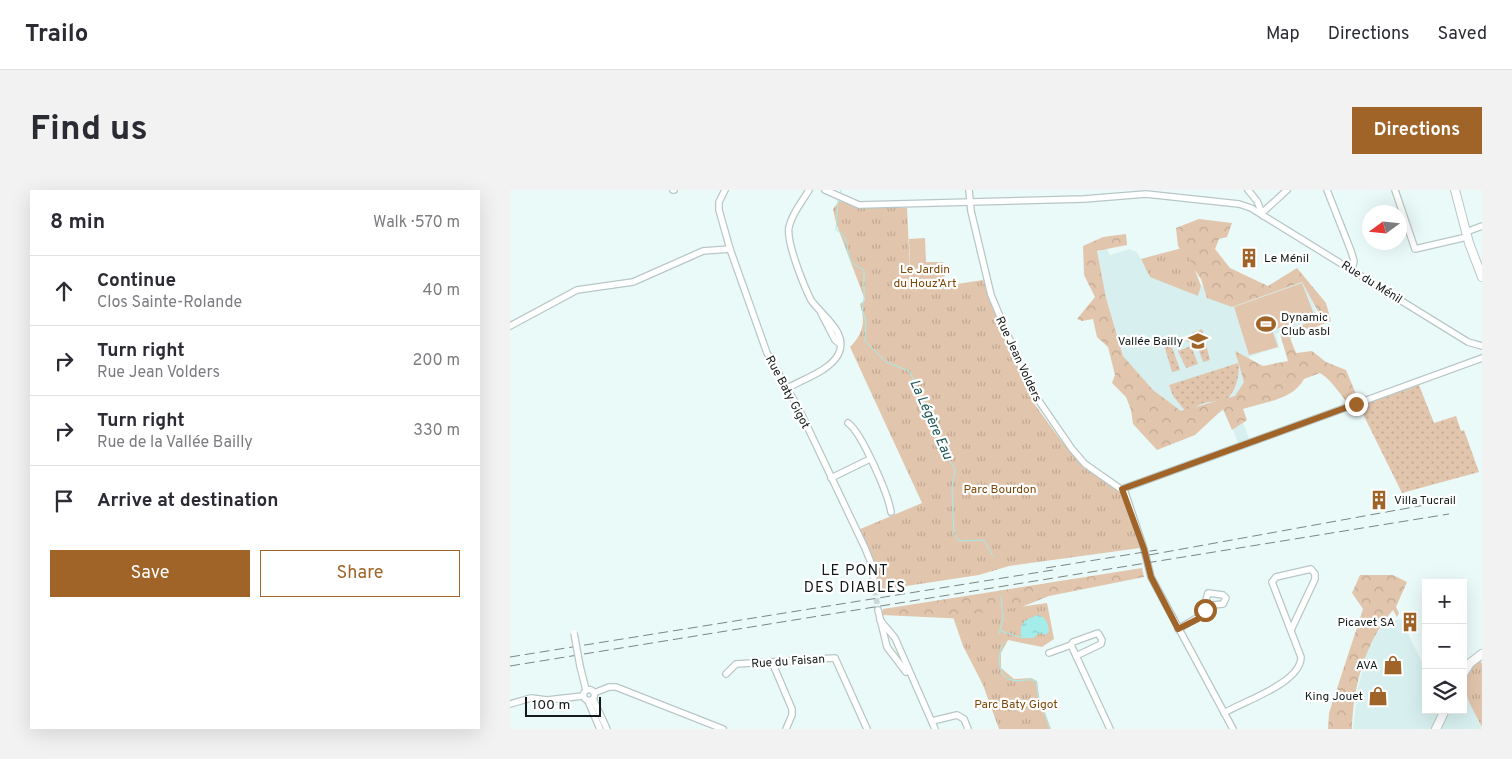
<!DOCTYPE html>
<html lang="en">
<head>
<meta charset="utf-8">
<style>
	body { margin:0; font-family:Overpass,sans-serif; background:#f2f2f3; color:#2b2b33 }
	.controls { position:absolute; right:15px; bottom:15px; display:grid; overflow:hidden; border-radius:0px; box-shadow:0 5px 20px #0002 }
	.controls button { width:45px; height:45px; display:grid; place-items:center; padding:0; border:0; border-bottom:1px solid #e1e1e2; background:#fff; color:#2b2b33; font:25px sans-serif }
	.compass { position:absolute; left:852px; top:15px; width:45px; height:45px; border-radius:50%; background:#fff; box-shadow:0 5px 20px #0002; rotate:255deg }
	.scale { position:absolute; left:15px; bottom:12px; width:76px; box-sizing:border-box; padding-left:5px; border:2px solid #141a19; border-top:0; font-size:14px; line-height:18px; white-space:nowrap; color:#141a19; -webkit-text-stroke:4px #fff; paint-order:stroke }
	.stop { position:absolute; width:15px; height:15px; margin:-11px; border:4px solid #a16428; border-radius:50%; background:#fff }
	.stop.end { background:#a16428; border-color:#fff; box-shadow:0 1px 5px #0008 }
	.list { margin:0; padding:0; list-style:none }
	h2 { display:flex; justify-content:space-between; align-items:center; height:65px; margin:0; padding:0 20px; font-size:21px }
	h2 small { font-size:16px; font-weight:400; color:#7c7c81 }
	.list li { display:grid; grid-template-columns:32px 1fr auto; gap:15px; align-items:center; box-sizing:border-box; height:70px; padding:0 20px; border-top:1px solid #e1e1e2 }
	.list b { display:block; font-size:19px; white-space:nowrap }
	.list p { margin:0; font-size:16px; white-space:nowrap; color:#7c7c81 }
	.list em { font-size:16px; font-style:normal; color:#7c7c81 }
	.actions { display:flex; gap:10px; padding:15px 20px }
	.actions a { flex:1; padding:11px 0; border:1px solid #a16428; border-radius:0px; text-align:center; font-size:18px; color:#a16428 }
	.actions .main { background:#a16428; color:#fff }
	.icon { flex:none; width:28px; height:28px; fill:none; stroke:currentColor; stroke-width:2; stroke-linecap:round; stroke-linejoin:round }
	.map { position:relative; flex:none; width:972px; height:539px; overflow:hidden; border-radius:0px }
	header { display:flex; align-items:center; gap:30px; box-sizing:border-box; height:70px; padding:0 25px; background:#fff; border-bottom:1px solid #e1e1e2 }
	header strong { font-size:24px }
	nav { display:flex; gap:28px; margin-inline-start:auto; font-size:18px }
	.intro { display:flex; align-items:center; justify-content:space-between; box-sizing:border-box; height:120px; padding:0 30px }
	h1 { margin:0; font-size:35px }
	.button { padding:12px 22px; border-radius:0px; background:#a16428; color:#fff; font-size:18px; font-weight:700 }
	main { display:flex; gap:30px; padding:0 30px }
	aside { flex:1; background:#fff; border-radius:0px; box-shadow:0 5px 20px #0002 }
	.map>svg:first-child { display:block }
</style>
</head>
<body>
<header>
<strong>Trailo</strong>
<nav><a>Map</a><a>Directions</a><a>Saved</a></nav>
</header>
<div class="intro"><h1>Find us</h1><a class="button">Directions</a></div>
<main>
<aside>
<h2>8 min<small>Walk · 570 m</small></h2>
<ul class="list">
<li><svg class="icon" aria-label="ahead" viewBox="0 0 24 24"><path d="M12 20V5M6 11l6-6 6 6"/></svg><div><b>Continue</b><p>Clos Sainte-Rolande</p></div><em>40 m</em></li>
<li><svg class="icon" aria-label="right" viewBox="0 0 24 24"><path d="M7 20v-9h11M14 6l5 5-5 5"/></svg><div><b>Turn right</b><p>Rue Jean Volders</p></div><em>200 m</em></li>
<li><svg class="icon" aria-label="right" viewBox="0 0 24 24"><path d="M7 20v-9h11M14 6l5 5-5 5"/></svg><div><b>Turn right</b><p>Rue de la Vallée Bailly</p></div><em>330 m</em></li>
<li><svg class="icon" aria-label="arrive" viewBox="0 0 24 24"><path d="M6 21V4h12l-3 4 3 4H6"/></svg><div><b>Arrive at destination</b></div></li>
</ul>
<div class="actions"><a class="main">Save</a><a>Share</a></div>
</aside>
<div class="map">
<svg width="972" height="539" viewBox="0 0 972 539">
	<defs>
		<pattern id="grass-dots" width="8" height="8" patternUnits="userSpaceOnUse" patternTransform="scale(1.25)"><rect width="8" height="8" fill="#e2c5ad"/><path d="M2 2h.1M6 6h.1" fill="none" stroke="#c1a994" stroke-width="1.8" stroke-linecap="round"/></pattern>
		<pattern id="forest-crowns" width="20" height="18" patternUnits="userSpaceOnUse" patternTransform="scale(1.25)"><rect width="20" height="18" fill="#e2c5ad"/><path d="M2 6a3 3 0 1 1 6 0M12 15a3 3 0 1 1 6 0" fill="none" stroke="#c1a994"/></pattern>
		<pattern id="park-tufts" width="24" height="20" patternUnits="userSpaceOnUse" patternTransform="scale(1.25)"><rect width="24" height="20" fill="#e2c5ad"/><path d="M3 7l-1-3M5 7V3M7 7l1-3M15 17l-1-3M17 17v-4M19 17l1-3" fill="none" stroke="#c1a994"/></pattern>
		<pattern id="water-ripples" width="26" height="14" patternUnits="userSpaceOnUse" patternTransform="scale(1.25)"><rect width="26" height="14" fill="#a4edea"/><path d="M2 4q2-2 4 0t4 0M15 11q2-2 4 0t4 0" fill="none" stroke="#8ccbc8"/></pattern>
	</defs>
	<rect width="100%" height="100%" fill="#eafaf9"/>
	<!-- built -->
	<g fill="#d7f0ef">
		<path d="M676,57L691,96L713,90L720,110L793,88L809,128L766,144L769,157L739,167L742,181L726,211L739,249L728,253L716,220L644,250L613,165L582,63L597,59L600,65L619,59L627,62L631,69Z"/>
		<path d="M891,429L916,481V520H953V497L972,539H843L847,502L857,461L873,433Z"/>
	</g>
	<!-- grass -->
	<g fill="url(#grass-dots)">
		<path d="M692,139L700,170L693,172L685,150L677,152L676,149L683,146L682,143Z"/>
		<path d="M661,150L662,153L669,151L670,155L662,157L670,180L662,182L654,155L644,158V156Z"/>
		<path d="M681,156L688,174L676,178L668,161Z"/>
		<path d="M728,173C731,183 725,205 715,210C708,212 701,211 694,213C688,215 682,219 676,222L663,206L659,195Z"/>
		<path d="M909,195L924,233L946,226L951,241L954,240L969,282L892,303L849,216Z"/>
	</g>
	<!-- forest -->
	<g fill="url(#forest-crowns)">
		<path d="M689,29L722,33L717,47L709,49L705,59L720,78L758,96L787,78L816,113L821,131L780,148L786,163L802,161L816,172L836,180L849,211L840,215C829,204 823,191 810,183L794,189C783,210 754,212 733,219L737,230L722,240L713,219L685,245L647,260L623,234L621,220L616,207L602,193L605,185L598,157L587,147L583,129L572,131L567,129L585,107L574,85L573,56L593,47L616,44L617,55L587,61L596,108L613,166L643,200L671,221L725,206L734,192L725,161L753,176L778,171L770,144L811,127L792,92L722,117L697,108L691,89L668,56L666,38Z"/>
		<path d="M632,378L634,387L539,406L479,430L372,425L373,419Z"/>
		<path d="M850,385H883L897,392L886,417L889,423L887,427L883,420C855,452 843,497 842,539H818L819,523L853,419L842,403Z"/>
	</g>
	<!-- park -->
	<g fill="url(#park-tufts)">
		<path d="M329,11L346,16L397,18L401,101L473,90L525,215L553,253L613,305L630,358L499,376L469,385L370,400L362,372L348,340L412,313L340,157C353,144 356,132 350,114L355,110L326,33L323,19Z"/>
		<path d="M676,57L691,96L688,106L640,87L631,69Z"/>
		<path d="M537,413L544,449L532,457L498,450L491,463V478L504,489L521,488L527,491L529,506L541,539H489L473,495L453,456L443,427Z"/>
		<path d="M970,470L972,474V537C961,514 940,487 970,470Z"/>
	</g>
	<!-- garden -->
	<g fill="#e2c5ad">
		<path d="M415,48L416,72H433L436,97L401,101L399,49Z"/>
		<path d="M792,93L805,127L762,140L768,157L739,165L724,117Z"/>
	</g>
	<!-- water -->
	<path fill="url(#water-ripples)" d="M529,425C536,428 538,433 539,441L536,445L530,443L523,448H512C507,433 517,428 529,425Z"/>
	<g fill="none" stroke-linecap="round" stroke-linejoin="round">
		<!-- stream -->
		<g stroke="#a4edea" stroke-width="1">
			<path d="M330,4L331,0"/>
			<path d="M328,10L326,40C342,47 333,63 344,74C346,76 351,78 354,80V109L352,119L356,131L355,151L376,172L399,181L402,186L404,197L422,232L429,252L445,280L442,297L444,345L449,351L474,350L483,366"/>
			<path d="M491,441L512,448"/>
			<path d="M489,444L493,428L491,406"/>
			<path d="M493,452C489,464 485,486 502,490C510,492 518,488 526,491L528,506L540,539"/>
		</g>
		<!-- minor-tunnel -->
		<path stroke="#cad8d7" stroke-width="5.5" stroke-dasharray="5.5 3" stroke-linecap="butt" d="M365,400L368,420"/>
		<defs>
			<g id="minor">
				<path d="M163,0H164"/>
				<path d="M215,0L209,12V20L220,59L257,163L289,219L355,358L362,375L365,400"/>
				<path d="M315,0L349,15L574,9L636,4L729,14L741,18L958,152L972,156"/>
				<path d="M459,0L461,21L481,105L520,198L562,259L575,274L615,302L634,359L641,387L723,539"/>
				<path d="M738,0L747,11L752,23"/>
				<path d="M817,0L841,61L844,71L842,79"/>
				<path d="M885,0L905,59L957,47"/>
				<path d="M753,26L752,23L777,0"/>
				<path d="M956,42L972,36"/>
				<path d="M311,123L325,150L330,154"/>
				<path d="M0,136L67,100L123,92L193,61L220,59"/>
				<path d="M278,198C293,189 319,181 328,165C340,143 311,125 301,110C294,96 276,52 279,37C282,23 292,12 299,0"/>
				<path d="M338,233C352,243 378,304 381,322"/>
				<path d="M321,288L360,269"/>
				<path d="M612,299L972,168"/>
				<path d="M368,420L377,457L396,482"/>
				<path d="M370,430L385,448L425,539"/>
				<path d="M668,439L692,425L698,403L713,405L716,408L713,414L703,415L695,420"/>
				<path d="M539,463L561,455"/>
				<path d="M566,466L591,454L592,450L588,443L563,452L561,455L600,539"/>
				<path d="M262,472L282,519V525L276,539"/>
				<path d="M70,476L76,500"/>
				<path d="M216,484L226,474L325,468L357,539"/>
				<circle cx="79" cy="505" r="5.5"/>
				<path d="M84,503L99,497H106L213,539"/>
				<path d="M83,509L97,539"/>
				<path d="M78,511L90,539"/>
				<path d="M0,514L21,508L37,510L73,506"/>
				<path d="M714,523C734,511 791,493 791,467L762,392L766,387L801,379L805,384V389L781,440"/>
				<path d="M422,531L447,525L454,529L458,539"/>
			</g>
			<g id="secondary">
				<path d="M945,0L959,53L972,87"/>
				<path d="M953,484L960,473L972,464"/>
				<path d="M926,539L935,520"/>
			</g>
		</defs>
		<!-- minor casing -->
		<use href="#minor" stroke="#b8c7c6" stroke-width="8"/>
		<!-- secondary casing -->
		<use href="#secondary" stroke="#b8c7c6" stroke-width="10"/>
		<!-- minor -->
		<use href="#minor" stroke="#fff" stroke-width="5.5"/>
		<!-- secondary -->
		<use href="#secondary" stroke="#fff" stroke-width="8"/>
		<!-- rail -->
		<g stroke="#7c8685" stroke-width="1" stroke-dasharray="10 5" stroke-linecap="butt">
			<path d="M639,365L937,311"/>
			<path d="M536,378L647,360"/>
			<path d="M0,467L543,380"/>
			<path d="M0,476L939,324"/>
		</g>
		<defs>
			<path id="minor-bridge" d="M64,443L70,476"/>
		</defs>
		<!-- minor-bridge casing -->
		<use href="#minor-bridge" stroke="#b8c7c6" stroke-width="8" stroke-linecap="butt"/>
		<!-- minor-bridge -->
		<use href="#minor-bridge" stroke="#fff" stroke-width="5.5"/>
	</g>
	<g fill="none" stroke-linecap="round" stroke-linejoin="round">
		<!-- route -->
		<path stroke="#a16428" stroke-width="6" d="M695,420L688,429L668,439L641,387L634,359L612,299L846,214"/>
	</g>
	<!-- icons -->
	<defs>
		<symbol id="building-bare" viewBox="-9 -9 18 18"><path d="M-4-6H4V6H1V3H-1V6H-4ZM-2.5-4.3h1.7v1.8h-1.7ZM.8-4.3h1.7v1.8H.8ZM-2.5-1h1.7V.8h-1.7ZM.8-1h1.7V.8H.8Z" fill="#a16428" stroke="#fff" stroke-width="2.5" paint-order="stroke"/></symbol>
		<symbol id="stadium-bare" viewBox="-9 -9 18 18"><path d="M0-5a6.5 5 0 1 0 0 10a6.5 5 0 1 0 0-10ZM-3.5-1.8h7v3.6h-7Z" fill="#a16428" stroke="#fff" stroke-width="2.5" paint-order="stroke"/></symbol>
		<symbol id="school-bare" viewBox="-9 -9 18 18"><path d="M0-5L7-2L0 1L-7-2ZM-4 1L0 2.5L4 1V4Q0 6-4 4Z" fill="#a16428" stroke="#fff" stroke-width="2.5" paint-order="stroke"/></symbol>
		<symbol id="shop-bare" viewBox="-9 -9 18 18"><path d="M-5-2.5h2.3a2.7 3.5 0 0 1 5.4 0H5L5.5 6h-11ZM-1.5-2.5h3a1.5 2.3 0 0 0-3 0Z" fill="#a16428" stroke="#fff" stroke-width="2.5" paint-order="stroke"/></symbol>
	</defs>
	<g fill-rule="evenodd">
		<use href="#building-bare" x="725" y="54" width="28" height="28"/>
		<use href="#stadium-bare" x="742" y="120" width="28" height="28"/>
		<use href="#school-bare" x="674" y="137" width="28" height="28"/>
		<use href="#building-bare" x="855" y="296" width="28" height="28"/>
		<use href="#building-bare" x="886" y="418" width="28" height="28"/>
		<use href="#shop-bare" x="869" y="461" width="28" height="28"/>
		<use href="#shop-bare" x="854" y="492" width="28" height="28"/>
	</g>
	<g text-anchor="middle" stroke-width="4.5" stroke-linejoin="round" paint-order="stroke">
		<!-- poi labels -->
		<g font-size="12" fill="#141a19" stroke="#fff" text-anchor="end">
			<text x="754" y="72" text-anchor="start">Le Ménil</text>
			<text x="771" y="131" text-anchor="start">Dynamic<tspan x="771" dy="14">Club asbl</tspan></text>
			<text x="673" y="155">Vallée Bailly</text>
			<text x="884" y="314" text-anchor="start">Villa Tucrail</text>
			<text x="885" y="436">Picavet SA</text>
			<text x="868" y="479">AVA</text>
			<text x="853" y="510">King Jouet</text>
		</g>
		<!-- park labels -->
		<g font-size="12" fill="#7e4705" stroke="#fff">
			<text x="415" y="83">Le Jardin<tspan x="415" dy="14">du Houz’Art</tspan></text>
			<text x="490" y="303">Parc Bourdon</text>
			<text x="506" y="518">Parc Baty Gigot</text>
		</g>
		<!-- street labels -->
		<g font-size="12" fill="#141a19" stroke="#fff">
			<text transform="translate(862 92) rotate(32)" y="4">Rue du Ménil</text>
			<text transform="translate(509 169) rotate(65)" y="4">Rue Jean Volders</text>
			<text transform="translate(278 202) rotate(62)" y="4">Rue Baty Gigot</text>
			<text transform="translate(278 471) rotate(-4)" y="4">Rue du Faisan</text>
		</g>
		<!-- water labels -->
		<g font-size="14" font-style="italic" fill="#195755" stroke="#fff">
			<text transform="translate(422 229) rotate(66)" y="5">La Légère Eau</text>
		</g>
		<!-- quarter labels -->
		<g font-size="15" letter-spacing="1" fill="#141a19" stroke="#fff">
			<text x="345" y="385">LE PONT<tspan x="345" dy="17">DES DIABLES</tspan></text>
		</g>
	</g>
</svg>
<div class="controls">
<button>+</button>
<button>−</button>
<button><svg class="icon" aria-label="layers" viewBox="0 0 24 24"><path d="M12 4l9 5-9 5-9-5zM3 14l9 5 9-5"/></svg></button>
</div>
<svg class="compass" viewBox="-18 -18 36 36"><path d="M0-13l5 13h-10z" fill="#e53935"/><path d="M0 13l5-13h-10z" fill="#7c7c81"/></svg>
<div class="scale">100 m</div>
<div class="stop" style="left:695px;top:420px"></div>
<div class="stop end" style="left:846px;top:214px"></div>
</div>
</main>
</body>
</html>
